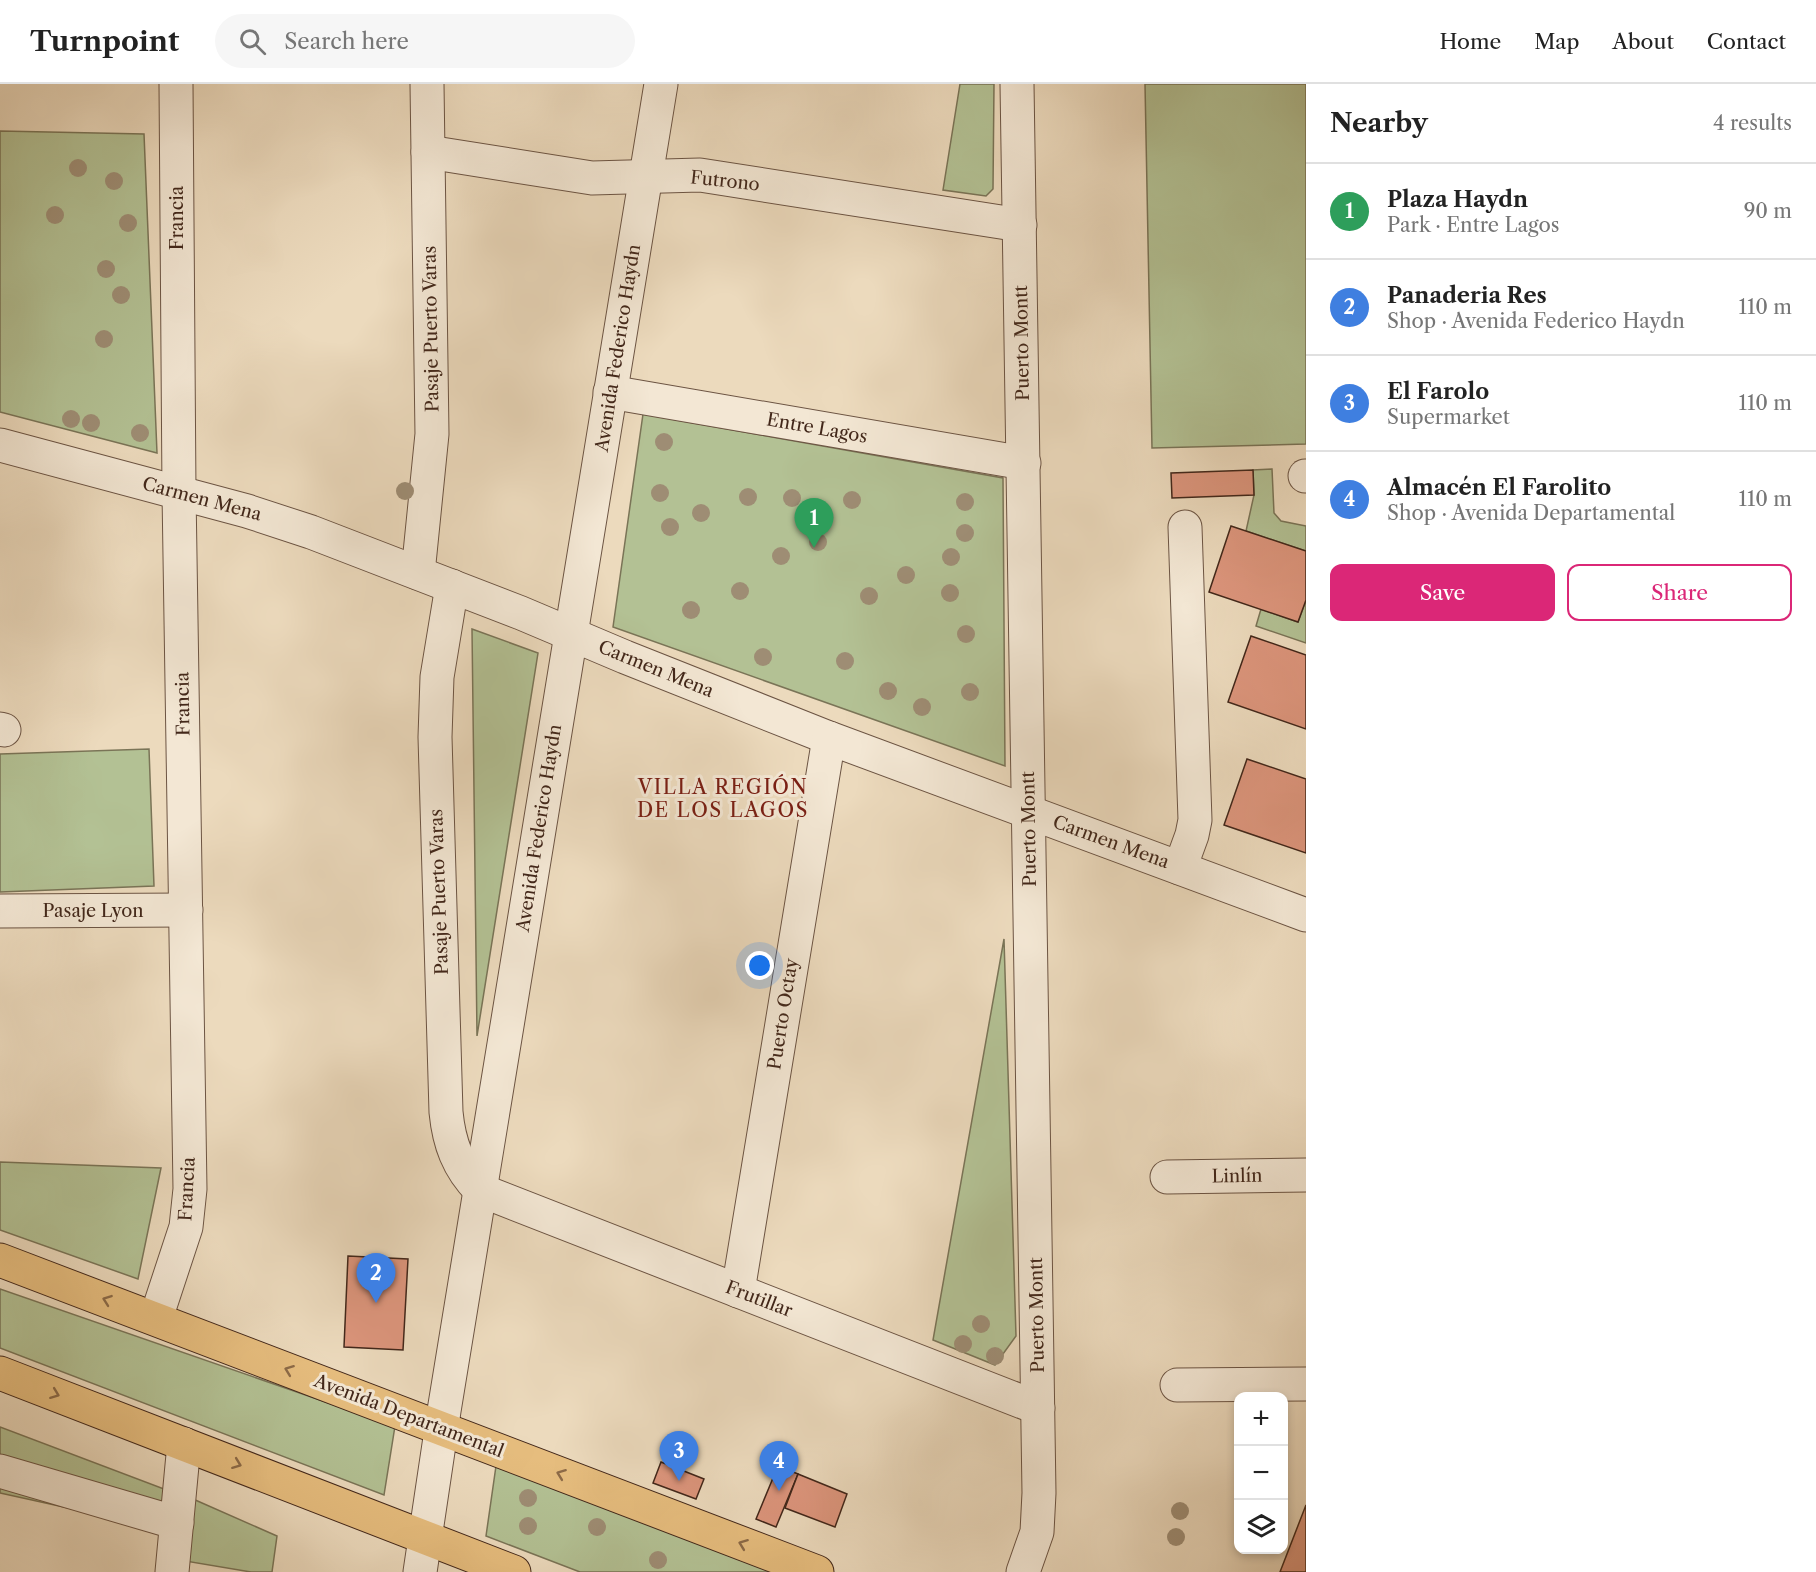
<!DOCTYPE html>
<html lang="en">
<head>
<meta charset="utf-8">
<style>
	body { margin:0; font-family:"Libre Caslon Text",serif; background:#f6f6f6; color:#222 }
	.controls { position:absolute; right:18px; bottom:18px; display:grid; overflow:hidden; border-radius:12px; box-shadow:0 3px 9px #0003 }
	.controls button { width:54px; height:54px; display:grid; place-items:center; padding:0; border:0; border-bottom:2px solid #e0e0e0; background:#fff; color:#222; font:30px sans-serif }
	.you { position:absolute; left:760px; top:882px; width:21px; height:21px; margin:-15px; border:4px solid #fff; border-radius:50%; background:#1a73e8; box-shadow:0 0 0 9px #1a73e833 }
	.badge { display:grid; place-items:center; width:39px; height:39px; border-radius:50%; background:#db2777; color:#fff; font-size:20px; font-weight:700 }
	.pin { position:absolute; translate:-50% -50px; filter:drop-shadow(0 2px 3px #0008) }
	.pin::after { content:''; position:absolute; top:32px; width:21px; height:18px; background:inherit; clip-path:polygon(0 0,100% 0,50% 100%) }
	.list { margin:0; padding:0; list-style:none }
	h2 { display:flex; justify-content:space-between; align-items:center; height:78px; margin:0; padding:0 24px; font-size:26px }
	h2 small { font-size:20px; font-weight:400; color:#767676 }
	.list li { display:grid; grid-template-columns:39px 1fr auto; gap:18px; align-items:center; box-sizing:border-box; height:96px; padding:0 24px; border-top:2px solid #e0e0e0 }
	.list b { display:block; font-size:22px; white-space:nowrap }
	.list p { margin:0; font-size:20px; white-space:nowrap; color:#767676 }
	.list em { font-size:20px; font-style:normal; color:#767676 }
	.actions { display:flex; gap:12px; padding:18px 24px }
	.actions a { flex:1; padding:14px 0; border:2px solid #db2777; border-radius:12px; text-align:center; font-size:21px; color:#db2777 }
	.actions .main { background:#db2777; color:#fff }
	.icon { flex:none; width:33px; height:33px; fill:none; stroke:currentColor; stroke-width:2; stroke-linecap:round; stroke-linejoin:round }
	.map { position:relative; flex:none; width:1306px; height:1488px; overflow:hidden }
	header { display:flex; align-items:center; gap:36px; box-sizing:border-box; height:84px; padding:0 30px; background:#fff; border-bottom:2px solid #e0e0e0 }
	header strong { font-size:28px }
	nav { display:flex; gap:33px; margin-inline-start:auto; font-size:21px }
	.search { width:420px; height:54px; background:#f6f6f6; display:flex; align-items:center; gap:15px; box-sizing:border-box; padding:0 21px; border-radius:33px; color:#767676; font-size:22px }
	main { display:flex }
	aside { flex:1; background:#fff }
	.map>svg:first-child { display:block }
</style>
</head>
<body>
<header>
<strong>Turnpoint</strong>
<div class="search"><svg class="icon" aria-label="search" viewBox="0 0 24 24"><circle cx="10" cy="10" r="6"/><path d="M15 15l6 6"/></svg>Search here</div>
<nav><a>Home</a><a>Map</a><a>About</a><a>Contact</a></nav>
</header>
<main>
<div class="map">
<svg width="1306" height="1488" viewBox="0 0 1306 1488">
	<rect width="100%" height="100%" fill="#ecdabd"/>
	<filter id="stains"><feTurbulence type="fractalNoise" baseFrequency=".00333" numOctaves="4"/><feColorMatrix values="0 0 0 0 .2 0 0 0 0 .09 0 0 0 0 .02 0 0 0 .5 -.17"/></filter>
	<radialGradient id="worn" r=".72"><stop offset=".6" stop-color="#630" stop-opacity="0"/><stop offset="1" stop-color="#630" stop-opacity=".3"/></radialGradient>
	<!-- green -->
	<g fill="#b3c194" stroke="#7a7457" stroke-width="1.5">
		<path d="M960,0H994L993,105L986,112L943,106Z"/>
		<path d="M1145,0H1306V360L1152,364Z"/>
		<path d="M0,47L144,50L157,369L0,328Z"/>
		<path d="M643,330L1003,394L1005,682L613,543Z"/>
		<path d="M1272,385L1274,429L1281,437L1306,442V467L1246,447L1254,411L1253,386Z"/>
		<path d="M1306,516V559L1256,542L1261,525L1298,538Z"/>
		<path d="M472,545L538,569L477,952Z"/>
		<path d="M149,665L154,802L0,808V670Z"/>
		<path d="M1004,855L1016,1252L995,1281L933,1256Z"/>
		<path d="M0,1078L161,1084L138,1195L0,1146Z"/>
		<path d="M0,1205L395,1342L384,1411L0,1264Z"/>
		<path d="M0,1343L164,1405L159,1444L0,1409Z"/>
		<path d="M496,1382L773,1488H580L486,1452Z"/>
		<path d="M193,1415L277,1452L272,1488H251L185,1477Z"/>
	</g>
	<!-- building -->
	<g fill="#dc957c" stroke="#42271a" stroke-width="1.5">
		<path d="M1253,386L1254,411L1172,414L1171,389Z"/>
		<path d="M1231,442L1306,467V516L1298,538L1209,508Z"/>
		<path d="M1251,552L1306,571V645L1228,618Z"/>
		<path d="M1247,675L1306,695V769L1224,741Z"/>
		<path d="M348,1172L408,1175L403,1266L344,1263Z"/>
		<path d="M661,1378L704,1395L696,1415L653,1399Z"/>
		<path d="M778,1382L798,1390L776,1443L756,1435Z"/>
		<path d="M798,1390L847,1410L835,1443L785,1424Z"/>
		<path d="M1306,1421V1488H1280Z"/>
	</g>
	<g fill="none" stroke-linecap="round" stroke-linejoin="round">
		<defs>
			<g id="minor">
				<path d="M1017,0L1039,1409L1037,1448L1023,1488"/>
				<path d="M428,68L592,94L700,91L1020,141"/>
				<path d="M610,308L1024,379"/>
				<path d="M0,361L247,427L311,448L521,529L625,573L829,654L1306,831"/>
				<path d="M1305,392H1306"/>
				<path d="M418,489L432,350L427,0"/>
				<path d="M452,502L437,593L435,653L446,1028C449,1059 458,1084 480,1106L1038,1324"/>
				<path d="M0,645L4,646"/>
				<path d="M1180,784L1192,751L1195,736L1185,443"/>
				<path d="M0,827L186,826"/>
				<path d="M1167,1093L1306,1091"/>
				<path d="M738,1207L829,654"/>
				<path d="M156,1234L186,1143L190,1105L179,409L176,0"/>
				<path d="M1177,1301L1306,1300"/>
				<path d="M0,1387L177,1439"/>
				<path d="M172,1488L184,1360"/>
				<path d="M420,1488L444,1327L661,0"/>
			</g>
			<g id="major">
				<path d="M0,1176L817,1488"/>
				<path d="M0,1289L514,1488"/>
			</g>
		</defs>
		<!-- minor casing -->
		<use href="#minor" stroke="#6c5443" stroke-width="35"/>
		<!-- major casing -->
		<use href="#major" stroke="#42271a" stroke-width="35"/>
		<!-- minor -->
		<use href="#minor" stroke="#f3e7d4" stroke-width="33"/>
		<!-- major -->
		<use href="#major" stroke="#e6bd7e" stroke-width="33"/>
	</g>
	<!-- trees -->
	<g fill="#9e8d74">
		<circle cx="78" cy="84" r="9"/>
		<circle cx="114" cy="97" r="9"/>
		<circle cx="55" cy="131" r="9"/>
		<circle cx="128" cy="139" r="9"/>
		<circle cx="106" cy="185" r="9"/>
		<circle cx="121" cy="211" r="9"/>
		<circle cx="104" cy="255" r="9"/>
		<circle cx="71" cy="335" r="9"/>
		<circle cx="91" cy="339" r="9"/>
		<circle cx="140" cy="349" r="9"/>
		<circle cx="664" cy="358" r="9"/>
		<circle cx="405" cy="407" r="9"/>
		<circle cx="660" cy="409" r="9"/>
		<circle cx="748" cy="413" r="9"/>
		<circle cx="792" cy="414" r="9"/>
		<circle cx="852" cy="416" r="9"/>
		<circle cx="965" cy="418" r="9"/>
		<circle cx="701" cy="429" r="9"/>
		<circle cx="670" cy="443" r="9"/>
		<circle cx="965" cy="449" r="9"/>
		<circle cx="818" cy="458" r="9"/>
		<circle cx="781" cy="472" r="9"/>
		<circle cx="951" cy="473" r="9"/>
		<circle cx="906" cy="491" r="9"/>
		<circle cx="740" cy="507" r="9"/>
		<circle cx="950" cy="509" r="9"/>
		<circle cx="869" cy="512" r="9"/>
		<circle cx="691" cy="526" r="9"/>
		<circle cx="966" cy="550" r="9"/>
		<circle cx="763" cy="573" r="9"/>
		<circle cx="845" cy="577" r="9"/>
		<circle cx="888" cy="607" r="9"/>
		<circle cx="970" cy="608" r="9"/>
		<circle cx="922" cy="623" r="9"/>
		<circle cx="981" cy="1240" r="9"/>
		<circle cx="963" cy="1260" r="9"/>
		<circle cx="995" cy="1272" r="9"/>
		<circle cx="528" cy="1414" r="9"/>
		<circle cx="1180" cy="1427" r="9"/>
		<circle cx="528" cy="1442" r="9"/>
		<circle cx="597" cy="1443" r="9"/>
		<circle cx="1176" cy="1453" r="9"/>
		<circle cx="658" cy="1476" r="9"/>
	</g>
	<!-- one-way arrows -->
	<defs><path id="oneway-chevron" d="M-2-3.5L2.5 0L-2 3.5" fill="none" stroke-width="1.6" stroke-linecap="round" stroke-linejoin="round" transform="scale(1.5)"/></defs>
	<g stroke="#8c6a47">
		<use href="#oneway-chevron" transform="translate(107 1216) rotate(-160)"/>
		<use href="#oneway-chevron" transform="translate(289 1286) rotate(-159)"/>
		<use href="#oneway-chevron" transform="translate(55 1310) rotate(21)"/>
		<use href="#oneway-chevron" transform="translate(237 1380) rotate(21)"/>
		<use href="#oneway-chevron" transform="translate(561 1390) rotate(-159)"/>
		<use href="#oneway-chevron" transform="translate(743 1460) rotate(-159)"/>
	</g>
	<g text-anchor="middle" stroke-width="6" stroke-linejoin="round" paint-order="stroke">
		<!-- street labels -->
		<g font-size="18" fill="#42271a" stroke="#f3e7d4">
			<text transform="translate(725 97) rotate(6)" y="6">Futrono</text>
			<text transform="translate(177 134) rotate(-90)" y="6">Francia</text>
			<text transform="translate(431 245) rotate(-91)" y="6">Pasaje Puerto Varas</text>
			<text transform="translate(1022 259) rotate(-91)" y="6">Puerto Montt</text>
			<text transform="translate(618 264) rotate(-81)" y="6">Avenida Federico Haydn</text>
			<text transform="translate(817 344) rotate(10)" y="6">Entre Lagos</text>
			<text transform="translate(202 415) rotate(15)" y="6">Carmen Mena</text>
			<text transform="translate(656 585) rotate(22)" y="6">Carmen Mena</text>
			<text transform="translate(183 620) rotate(-91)" y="6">Francia</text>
			<text transform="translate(539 744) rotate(-81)" y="6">Avenida Federico Haydn</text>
			<text transform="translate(1029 745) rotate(-91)" y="6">Puerto Montt</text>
			<text transform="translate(1111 758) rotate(20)" y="6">Carmen Mena</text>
			<text transform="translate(439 808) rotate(-92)" y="6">Pasaje Puerto Varas</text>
			<text x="93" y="833">Pasaje Lyon</text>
			<text transform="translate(783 930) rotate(-81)" y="6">Puerto Octay</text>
			<text transform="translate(1237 1092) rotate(-1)" y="6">Linlín</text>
			<text transform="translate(187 1105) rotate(-87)" y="6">Francia</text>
			<text transform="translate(759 1215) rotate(21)" y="6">Frutillar</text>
			<text transform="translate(1037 1231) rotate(-91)" y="6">Puerto Montt</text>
			<text transform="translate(409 1332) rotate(21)" y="6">Avenida Departamental</text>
		</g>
		<!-- neighbourhood labels -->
		<g font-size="20" letter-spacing="1.5" fill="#7a1f14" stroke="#f3e7d4">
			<text x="723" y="710">VILLA REGIÓN<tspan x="723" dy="23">DE LOS LAGOS</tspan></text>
		</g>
	</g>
	<rect width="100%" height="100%" filter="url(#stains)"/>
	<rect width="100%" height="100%" fill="url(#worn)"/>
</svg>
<div class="controls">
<button>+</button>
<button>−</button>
<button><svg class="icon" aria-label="layers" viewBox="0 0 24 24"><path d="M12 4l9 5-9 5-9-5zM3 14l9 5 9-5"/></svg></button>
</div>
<div class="you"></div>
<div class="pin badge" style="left:814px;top:464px;background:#2e9e5b">1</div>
<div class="pin badge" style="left:376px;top:1219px;background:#3f7fe0">2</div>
<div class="pin badge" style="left:679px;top:1397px;background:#3f7fe0">3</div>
<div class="pin badge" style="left:779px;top:1407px;background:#3f7fe0">4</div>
</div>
<aside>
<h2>Nearby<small>4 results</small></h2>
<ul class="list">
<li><span class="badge" style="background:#2e9e5b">1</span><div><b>Plaza Haydn</b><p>Park · Entre Lagos</p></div><em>90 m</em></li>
<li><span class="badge" style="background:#3f7fe0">2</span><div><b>Panaderia Res</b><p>Shop · Avenida Federico Haydn</p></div><em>110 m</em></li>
<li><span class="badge" style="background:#3f7fe0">3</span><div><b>El Farolo</b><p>Supermarket</p></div><em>110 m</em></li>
<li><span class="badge" style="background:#3f7fe0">4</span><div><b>Almacén El Farolito</b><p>Shop · Avenida Departamental</p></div><em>110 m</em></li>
</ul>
<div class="actions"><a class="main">Save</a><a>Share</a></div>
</aside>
</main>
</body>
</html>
